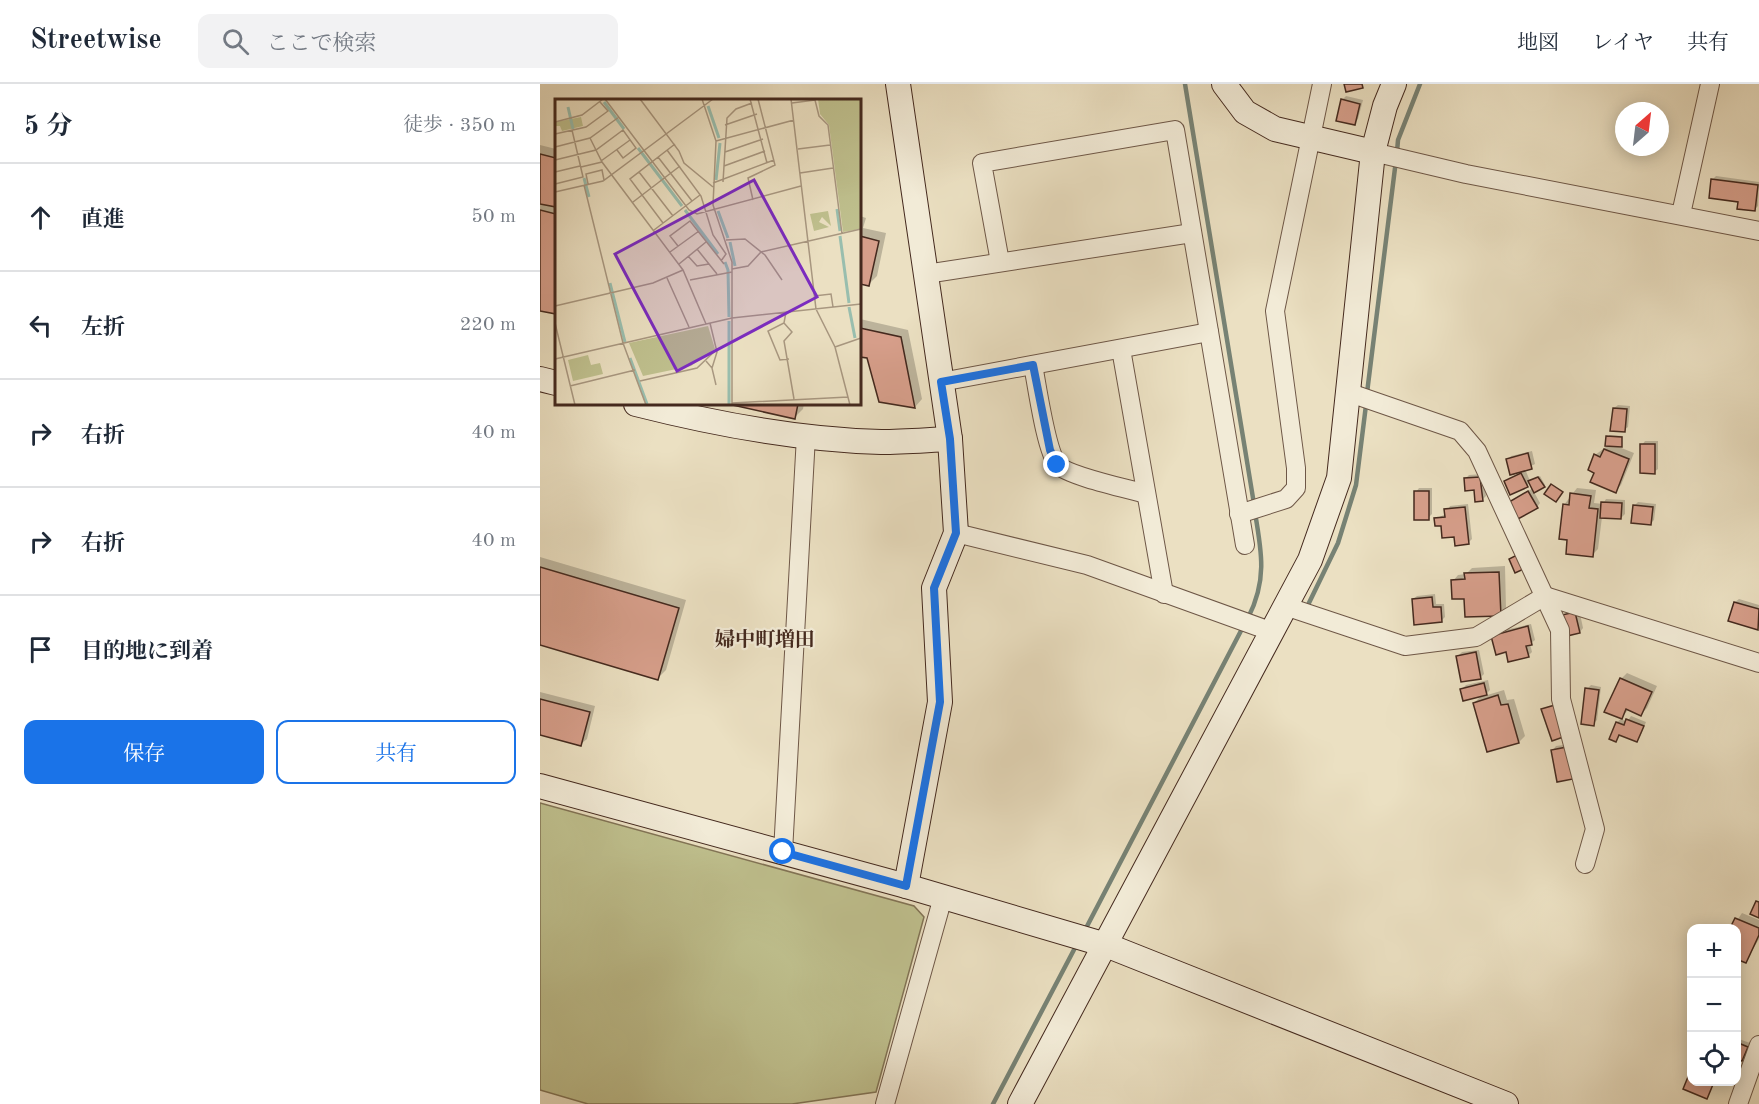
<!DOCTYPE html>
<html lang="ja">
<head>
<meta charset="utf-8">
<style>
	body { margin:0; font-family:"Old Standard TT","Noto Serif JP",serif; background:#f2f2f3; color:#1f2937 }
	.controls { position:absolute; right:18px; bottom:18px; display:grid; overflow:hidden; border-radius:12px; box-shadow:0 3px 15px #0003 }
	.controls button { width:54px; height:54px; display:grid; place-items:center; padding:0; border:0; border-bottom:2px solid #e0e1e3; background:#fff; color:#1f2937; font:30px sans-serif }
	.compass { position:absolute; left:1075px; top:18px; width:54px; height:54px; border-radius:50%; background:#fff; box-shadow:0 3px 15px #0003; rotate:28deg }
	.stop { position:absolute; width:18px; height:18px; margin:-14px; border:4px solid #1a73e8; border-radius:50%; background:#fff }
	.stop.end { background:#1a73e8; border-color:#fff; box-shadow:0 2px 6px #0008 }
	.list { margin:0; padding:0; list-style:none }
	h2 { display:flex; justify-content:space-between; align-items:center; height:78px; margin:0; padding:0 24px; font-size:26px }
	h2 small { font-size:20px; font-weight:400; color:#747a83 }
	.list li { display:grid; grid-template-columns:39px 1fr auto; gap:18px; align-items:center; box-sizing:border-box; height:108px; padding:0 24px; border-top:2px solid #e0e1e3 }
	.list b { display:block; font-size:22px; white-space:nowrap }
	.list em { font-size:20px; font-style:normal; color:#747a83 }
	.actions { display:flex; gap:12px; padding:18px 24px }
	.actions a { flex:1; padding:14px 0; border:2px solid #1a73e8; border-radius:12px; text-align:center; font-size:21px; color:#1a73e8 }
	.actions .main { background:#1a73e8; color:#fff }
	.icon { flex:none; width:33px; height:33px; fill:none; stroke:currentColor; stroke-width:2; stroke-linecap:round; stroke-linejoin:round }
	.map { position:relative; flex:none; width:1219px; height:1020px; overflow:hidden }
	header { display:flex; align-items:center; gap:36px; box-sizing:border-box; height:84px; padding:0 30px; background:#fff; border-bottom:2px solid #e0e1e3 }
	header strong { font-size:28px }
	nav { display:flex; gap:33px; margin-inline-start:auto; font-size:21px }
	.search { width:420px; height:54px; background:#f2f2f3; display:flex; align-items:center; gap:15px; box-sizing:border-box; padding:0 21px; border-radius:12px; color:#747a83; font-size:22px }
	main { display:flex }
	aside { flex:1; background:#fff }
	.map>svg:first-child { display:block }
</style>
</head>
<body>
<header>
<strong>Streetwise</strong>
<div class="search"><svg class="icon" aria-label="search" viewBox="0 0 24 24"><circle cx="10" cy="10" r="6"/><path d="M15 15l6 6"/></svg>ここで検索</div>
<nav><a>地図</a><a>レイヤ</a><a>共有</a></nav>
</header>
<main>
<aside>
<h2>5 分<small>徒歩 · 350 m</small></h2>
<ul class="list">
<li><svg class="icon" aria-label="ahead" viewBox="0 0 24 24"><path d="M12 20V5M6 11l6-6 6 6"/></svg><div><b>直進</b></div><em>50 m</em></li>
<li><svg class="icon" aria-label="left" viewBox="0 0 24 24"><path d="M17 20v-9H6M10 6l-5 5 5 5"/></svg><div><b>左折</b></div><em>220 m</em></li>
<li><svg class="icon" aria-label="right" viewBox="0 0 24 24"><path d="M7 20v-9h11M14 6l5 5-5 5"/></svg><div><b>右折</b></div><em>40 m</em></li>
<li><svg class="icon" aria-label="right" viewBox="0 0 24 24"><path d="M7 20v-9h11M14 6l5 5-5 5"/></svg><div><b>右折</b></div><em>40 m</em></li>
<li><svg class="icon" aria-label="arrive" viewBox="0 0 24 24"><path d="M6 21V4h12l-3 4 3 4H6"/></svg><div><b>目的地に到着</b></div></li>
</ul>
<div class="actions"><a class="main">保存</a><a>共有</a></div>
</aside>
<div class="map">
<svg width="1219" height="1020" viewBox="0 0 1219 1020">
	<rect width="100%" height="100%" fill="#ebe0c2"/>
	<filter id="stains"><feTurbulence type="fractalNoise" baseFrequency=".00333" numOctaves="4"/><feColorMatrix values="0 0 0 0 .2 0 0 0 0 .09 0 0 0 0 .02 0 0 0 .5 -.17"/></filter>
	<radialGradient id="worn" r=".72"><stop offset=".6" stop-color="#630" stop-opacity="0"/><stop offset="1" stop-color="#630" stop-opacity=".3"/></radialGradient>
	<!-- green -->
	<path fill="#bfc08e" stroke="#827456" stroke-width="1.5" d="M0,719L374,822L384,833L336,1008L252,1020H48L0,1006Z"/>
	<!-- shadow -->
	<g fill="#0003">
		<path d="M806,12L823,16L818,35L815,39L802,16Z"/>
		<path d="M0,61L16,65V229L0,225Z"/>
		<path d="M1176,92L1219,98L1218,122L1214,126L1199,117L1173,95Z"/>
		<path d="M320,132L326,134L323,144L346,149L337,192L329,200L320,198Z"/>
		<path d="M320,235L368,246L382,315L375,323L328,273L320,271Z"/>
		<path d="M194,320H264L263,325L255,333Z"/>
		<path d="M1078,321L1090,322L1088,343L1084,346L1074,324Z"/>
		<path d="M1069,351L1083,352L1079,363L1094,369L1081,401L1075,407L1056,388L1055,371L1070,360Z"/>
		<path d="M1105,357H1118V385L1114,388L1102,361Z"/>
		<path d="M992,367L995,380L985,385L990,397L1000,392L1005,401L994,408L1000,419L997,423L971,418L993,404L990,398L987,402L966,397L983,388L968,376L971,372Z"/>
		<path d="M943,390L946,412L942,416L925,395L929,391Z"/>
		<path d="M879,404H892V430L888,434L876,408Z"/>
		<path d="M1037,404L1056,406L1054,419L1063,420L1066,415L1085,416V430L1081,434L1062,433L1058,465L1052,471L1029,455L1024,421Z"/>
		<path d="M1098,418L1116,420L1114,436L1111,439L1094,422Z"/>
		<path d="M928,420L932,455L928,459L895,435L906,430L910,422Z"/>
		<path d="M0,473L146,516L126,586L118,594L1,560L0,563Z"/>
		<path d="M965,482L966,525L960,531L926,513L913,497L918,491L926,490L932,484Z"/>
		<path d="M895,510L896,520H904L905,533L901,537L873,515L877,512Z"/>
		<path d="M1199,515L1219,521L1217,544L1195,518Z"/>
		<path d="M1039,525L1043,544L1040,548L1024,532Z"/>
		<path d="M991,540L995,556L990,560L992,568L988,572L956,548Z"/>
		<path d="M939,566L944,590L940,594L918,572L922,568Z"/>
		<path d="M1087,589L1117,602L1107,624L1101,630L1089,625L1081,634V595Z"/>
		<path d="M948,596L950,606L944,612L964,606L967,616L974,615L985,652L979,658L948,666L934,619L943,610L922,605L926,601Z"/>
		<path d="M1051,601L1061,603L1057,636L1053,640L1047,605Z"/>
		<path d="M0,608L55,622L47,655L41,660L0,650Z"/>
		<path d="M1091,632L1106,638L1100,653L1096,657L1081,650L1076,657L1071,655L1077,638L1081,635L1087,638Z"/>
		<path d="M1031,660L1036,690L1013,666L1016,662Z"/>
		<path d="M1202,829L1219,836V855L1206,877L1196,844H1192Z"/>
		<path d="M1196,954L1210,959L1202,975L1196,973Z"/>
		<path d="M1152,998H1175L1167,1013L1145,1004Z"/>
	</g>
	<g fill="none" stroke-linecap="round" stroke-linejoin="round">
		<!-- stream -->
		<g stroke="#778274" stroke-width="4.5">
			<path d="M645,0L714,420"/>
			<path d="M857,68L858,56L880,0"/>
			<path d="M827,309L856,76"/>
			<path d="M767,523L798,459L816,401L826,321"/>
			<path d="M708,534C727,497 722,469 715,429"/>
			<path d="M544,848L704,541"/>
			<path d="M453,1020L537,860"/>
		</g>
	</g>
	<!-- building -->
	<g fill="#d69e8a" stroke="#44291e" stroke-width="1.5">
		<path d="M804,0H822L823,4L806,8Z"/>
		<path d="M801,15L820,20L815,41L796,37Z"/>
		<path d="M0,70L16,74V123L0,120Z"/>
		<path d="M1171,95L1218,101L1215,127L1197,125L1198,118L1169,114Z"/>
		<path d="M0,126L16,130V230L0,227Z"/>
		<path d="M320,152L339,157L329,202L320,200Z"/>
		<path d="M320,244L361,253L375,324L339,318L327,274L320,273Z"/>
		<path d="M188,320H258L255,335Z"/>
		<path d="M1073,324L1087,325L1085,348L1070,347Z"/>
		<path d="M1066,352L1082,353V363L1065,362Z"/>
		<path d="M1100,360H1115V390L1100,389Z"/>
		<path d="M1064,365L1089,375L1076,409L1050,398L1054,389L1048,386L1054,370L1060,373Z"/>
		<path d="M988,369L992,385L970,391L966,375Z"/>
		<path d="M981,389L988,403L970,411L964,397Z"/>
		<path d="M940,393L943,417L935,418L934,406L925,407L924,394Z"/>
		<path d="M998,393L1005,403L994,409L988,397Z"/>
		<path d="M1011,400L1023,408L1016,418L1004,410Z"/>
		<rect x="874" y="407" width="15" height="29"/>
		<path d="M988,407L998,424L978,435L969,418Z"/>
		<path d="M1030,409L1051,412L1049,424L1058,425L1053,473L1026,470L1027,456L1019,455L1023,420L1029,421Z"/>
		<path d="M1061,418L1082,419L1081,435L1060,434Z"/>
		<path d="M1093,421L1113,423L1111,441L1091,439Z"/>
		<path d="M925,423L929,460L915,462L914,453L902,454L901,442H895L894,434L905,433L904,425Z"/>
		<path d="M979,470L986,484L975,489L969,475Z"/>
		<path d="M0,483L139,524L118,596L0,561Z"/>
		<path d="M959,488L961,532L925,533L924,515H912L911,496L925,495L924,489Z"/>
		<path d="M892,513L893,523H901L902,538L874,541L872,515Z"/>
		<path d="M1194,518L1219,525L1218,546L1188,537Z"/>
		<path d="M1035,528L1040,549L1027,552L1022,531Z"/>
		<path d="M988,542L992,561L986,562L989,573L968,578L966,568L956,571L951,552Z"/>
		<path d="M936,568L941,595L921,598L916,572Z"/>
		<path d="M1080,594L1112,608L1101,632L1086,625L1082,635L1064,628Z"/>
		<path d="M944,599L947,611L923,617L920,605Z"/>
		<path d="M1045,604L1059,606L1054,642L1041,640Z"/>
		<path d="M958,611L961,621L968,620L979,659L947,668L933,619Z"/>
		<path d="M0,615L50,628L41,662L0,651Z"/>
		<path d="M1015,621L1026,652L1012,657L1001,625Z"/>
		<path d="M1086,635L1104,642L1097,658L1079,651L1076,658L1069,655L1076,638L1084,641Z"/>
		<path d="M1027,663L1033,695L1017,698L1011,666Z"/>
		<path d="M1216,817L1219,818V834L1210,830Z"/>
		<path d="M1195,834L1219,844V851L1206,879L1196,875V844H1190Z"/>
		<path d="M1196,958L1208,963L1202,977L1196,975Z"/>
		<path d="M1152,983V998H1174L1167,1015L1143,1005Z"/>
	</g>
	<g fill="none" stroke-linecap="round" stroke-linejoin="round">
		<defs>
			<g id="street">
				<path d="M833,68L926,90L1219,147"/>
				<path d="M1141,130L1170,0"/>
				<path d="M460,178L442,79L635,46L705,461"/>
				<path d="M386,190L652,149"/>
				<path d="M581,265L624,510"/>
				<path d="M493,281C497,301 506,368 518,381C528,392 589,405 606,410"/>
				<path d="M401,298L669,248"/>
				<path d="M810,309L920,347L937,367L1020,546L1021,615L1055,745L1045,780"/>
				<path d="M699,430L746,415L756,404V384L735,227L782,0"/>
				<path d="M416,449L547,481L730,547"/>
				<path d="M745,522L865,562L936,553L1005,512L1219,579"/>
				<path d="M243,768L266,352"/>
				<path d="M345,1020L403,813"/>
				<path d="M1198,1020L1219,961"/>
			</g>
			<g id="secondary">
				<path d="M358,0L410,355L416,449L394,504L400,618L366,802"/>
				<path d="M684,0L705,28L735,45L833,68"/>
				<path d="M0,295L16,299"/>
				<path d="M96,320C175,340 259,356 341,358C364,358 387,356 410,355"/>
				<path d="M0,702L366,802L566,861L966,1020"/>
				<path d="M480,1020L770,476L799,394L833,68L845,22L854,0"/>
			</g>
		</defs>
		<!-- street casing -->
		<use href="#street" stroke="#6e5747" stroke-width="20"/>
		<!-- secondary casing -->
		<use href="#secondary" stroke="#44291e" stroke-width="26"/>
		<!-- street -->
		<use href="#street" stroke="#f2ebd7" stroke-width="18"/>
		<!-- secondary -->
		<use href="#secondary" stroke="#f2ebd7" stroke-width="24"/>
	</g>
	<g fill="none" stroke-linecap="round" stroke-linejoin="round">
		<!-- route -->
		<path stroke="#1a73e8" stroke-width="8" d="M243,768L366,802L400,618L394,504L416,449L410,355L401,298L493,281L510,366L517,381"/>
	</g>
	<g text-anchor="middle" stroke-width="4.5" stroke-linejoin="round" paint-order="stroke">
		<!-- neighbourhood labels -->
		<g font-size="20" font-weight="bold" fill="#44291e" stroke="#f2ebd7">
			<text x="225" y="562">婦中町増田</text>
		</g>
	</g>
	<!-- overview -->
	<g transform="translate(15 15)">
		<rect width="306" height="306" fill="#ebe0c2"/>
		<path d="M263,0H306V130L288,133L274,26L265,15ZM26,18L28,27L7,32L5,27H1V23ZM273,112L276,127L267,118L264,123L274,128L259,132L255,115ZM153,227L160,250L136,267L88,277L74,244ZM33,256L36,266L45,264L48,275L18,282L13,261Z" fill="#bfc08e"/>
		<path fill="none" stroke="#99beae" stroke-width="3" d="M49,3L69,30M153,7L164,39M13,8L18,30M83,49L127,107M29,79L34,98M161,81L165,44M282,110L285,132M130,111L163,155M163,112L173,139M285,137L294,204M175,143L180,167M170,163L173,171L174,218M55,184L70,243M294,208L300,239M174,222V306M75,259L92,305"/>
		<path fill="none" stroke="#a89780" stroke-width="1.5" d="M50,0L134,111L142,115L246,87M85,0L124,52L129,64L158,88M147,0L161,42L158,106L177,163V306M195,0L212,64M236,0L261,210L280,248L295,306M237,4L260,1L264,17L273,26L287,135M0,23L27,16L48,0M170,26L202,15M0,35L31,28L53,12L45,3M35,39L47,63L128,171L151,225M161,42L239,21M0,48L35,39L64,18M243,50L275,46M112,51L146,97L158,136L171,155L166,162M170,53L208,40M103,58L137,102M0,61L41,51L68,31L81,49L68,59L62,51M46,62L75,41M169,67L210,52M26,68L47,63M0,73L25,67M84,73L118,117M245,74L278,69M168,83L172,19L181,10L197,4M158,84L219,61M0,85L28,78L17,31M33,85L31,75L47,71L49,81M29,86L68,244L91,306M0,93L48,82L158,0M198,101L193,79L220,66L203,0M78,103L125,67M108,124L75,80L120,45M99,131L145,96M171,141L190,140L210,156L227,181M123,147L115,137L135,122L169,165M142,150L162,175M115,153L144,132M133,157L142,167L154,165M124,165L151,143M177,170L193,167L206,153L306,130M112,179L134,228M135,181L177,173M259,197L276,195L278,208M0,207L98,184L128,171M231,213L229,224L213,232L225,261L234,260M0,224L20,306M155,224L162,253L157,269M229,224L237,233L229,242L239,300M280,248L306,239M0,260L177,219L306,205M151,262L157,269L161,286M85,282L142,269L161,251M15,287L80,271M177,304L293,298"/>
		<path fill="#7b2cbf" fill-opacity="0.15" stroke="#7b2cbf" stroke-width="3" d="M199,81L262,198L122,272L60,155Z"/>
		<rect width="306" height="306" fill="none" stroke="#44291e" stroke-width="3"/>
	</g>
	<rect width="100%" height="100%" filter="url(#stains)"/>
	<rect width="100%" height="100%" fill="url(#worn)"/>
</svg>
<div class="controls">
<button>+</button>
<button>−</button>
<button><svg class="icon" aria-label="locate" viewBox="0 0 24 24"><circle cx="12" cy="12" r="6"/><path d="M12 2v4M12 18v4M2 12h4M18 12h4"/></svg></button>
</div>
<svg class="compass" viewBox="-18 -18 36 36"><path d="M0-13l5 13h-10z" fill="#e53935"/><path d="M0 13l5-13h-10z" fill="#747a83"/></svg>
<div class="stop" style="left:243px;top:768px"></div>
<div class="stop end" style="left:517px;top:381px"></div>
</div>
</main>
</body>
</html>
